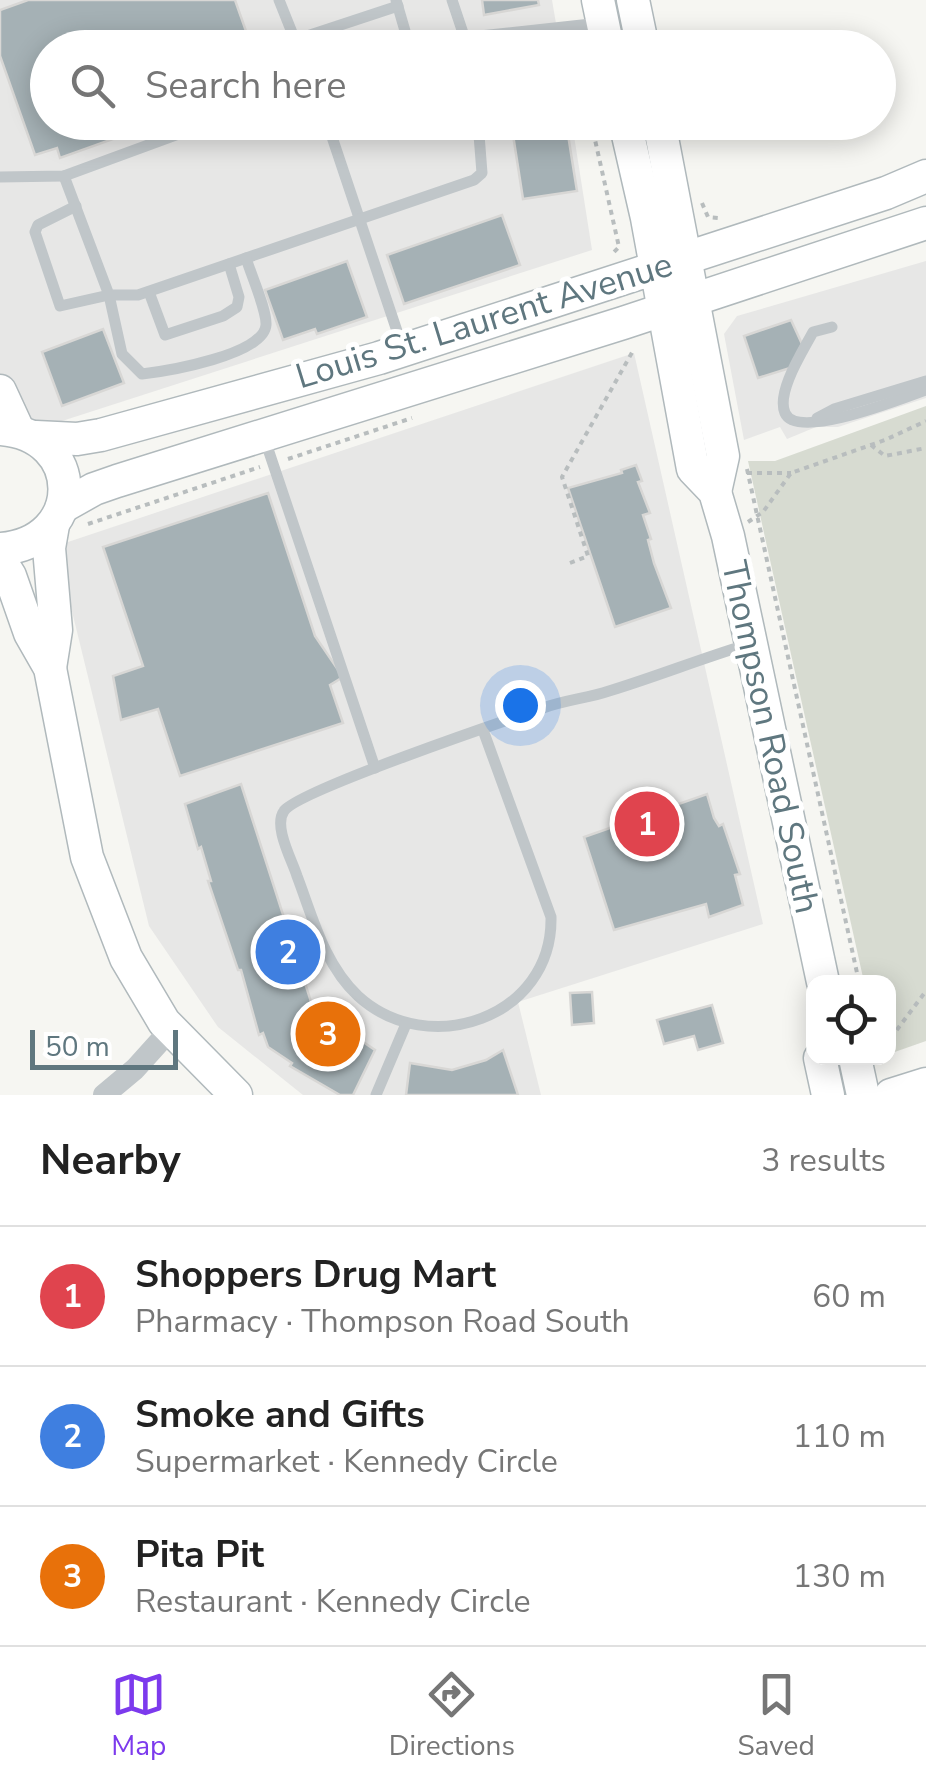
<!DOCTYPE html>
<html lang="en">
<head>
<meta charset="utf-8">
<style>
	body { margin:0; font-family:"Nunito Sans",sans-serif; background:#f6f6f6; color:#222 }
	.controls { position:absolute; right:30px; bottom:30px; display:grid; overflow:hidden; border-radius:20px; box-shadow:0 5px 25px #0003 }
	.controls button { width:90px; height:90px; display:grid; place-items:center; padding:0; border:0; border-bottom:2px solid #e0e0e0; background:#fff; color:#222; font:50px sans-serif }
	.scale { position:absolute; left:30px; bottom:25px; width:148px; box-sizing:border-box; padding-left:10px; border:5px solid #5f777f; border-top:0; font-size:28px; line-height:35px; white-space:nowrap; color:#5f777f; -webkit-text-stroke:8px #fff; paint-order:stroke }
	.you { position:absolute; left:520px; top:705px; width:35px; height:35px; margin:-25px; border:8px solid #fff; border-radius:50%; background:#1a73e8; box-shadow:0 0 0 15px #1a73e833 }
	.badge { display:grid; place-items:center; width:65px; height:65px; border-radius:50%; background:#7c3aed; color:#fff; font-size:32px; font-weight:700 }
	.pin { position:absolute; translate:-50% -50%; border:5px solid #fff; box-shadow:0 2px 10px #0006 }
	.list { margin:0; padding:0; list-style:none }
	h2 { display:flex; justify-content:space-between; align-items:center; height:130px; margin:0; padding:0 40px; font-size:42px }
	h2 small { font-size:32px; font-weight:400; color:#767676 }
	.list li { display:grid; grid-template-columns:65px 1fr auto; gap:30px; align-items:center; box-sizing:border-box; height:140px; padding:0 40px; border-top:2px solid #e0e0e0 }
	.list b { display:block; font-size:38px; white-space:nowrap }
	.list p { margin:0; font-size:32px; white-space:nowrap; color:#767676 }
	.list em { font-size:32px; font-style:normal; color:#767676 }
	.icon { flex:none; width:55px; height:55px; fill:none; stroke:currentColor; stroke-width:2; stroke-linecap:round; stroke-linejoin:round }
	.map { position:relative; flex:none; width:926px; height:1095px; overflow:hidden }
	.search { position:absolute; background:#fff; box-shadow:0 5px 25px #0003; left:30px; right:30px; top:30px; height:110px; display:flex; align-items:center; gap:25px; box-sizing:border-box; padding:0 35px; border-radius:55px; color:#767676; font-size:38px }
	.sheet { height:550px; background:#fff }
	nav { display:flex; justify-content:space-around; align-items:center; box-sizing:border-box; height:140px; border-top:2px solid #e0e0e0; background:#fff; font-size:28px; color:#767676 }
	nav a { display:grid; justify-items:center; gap:5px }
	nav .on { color:#7c3aed }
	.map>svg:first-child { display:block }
</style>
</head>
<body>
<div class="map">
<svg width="926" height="1095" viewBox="0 0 926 1095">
	<rect width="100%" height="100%" fill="#f6f6f2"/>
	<!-- built -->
	<g fill="#e7e7e6">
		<path d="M0,0H552L560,47L48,48V122L572,123L592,250L0,441Z"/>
		<path d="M926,261V398L838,427H816L787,439L780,427L744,440L724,334L737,316Z"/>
		<path d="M634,353L763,924L518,1002L541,1095H303L218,1027L149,926L56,546Z"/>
	</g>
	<!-- green -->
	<path fill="#d7dbd1" d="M926,406V1041L889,1054L888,982H864L748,461H775Z"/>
	<!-- building -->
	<g fill="#a5b1b5" stroke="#d8d7d5" stroke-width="2.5">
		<path d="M28,0H235L252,48H48V122H123L127,134L60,158L57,148L35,155L0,56V10Z"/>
		<path d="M482,0H538L539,5L484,15Z"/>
		<path d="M511,122H566L577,191L523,199Z"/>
		<path d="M502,215L520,265L404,304L387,255Z"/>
		<path d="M347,261L367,317L317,334L315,329L283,340L265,290Z"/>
		<path d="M791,320L802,344L790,368L758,378L744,336Z"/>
		<path d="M103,329L124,383L62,406L42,352Z"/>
		<path d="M636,465L642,481L638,482L650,513L643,515L651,539L648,540L654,563L671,608L615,627L568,488L622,473L621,470Z"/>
		<path d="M268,493L315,636L343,677L330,685L343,723L180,776L158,709L121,720L113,676L143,666L103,547Z"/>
		<path d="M241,784L313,1008L375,1050L353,1095H340L290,1066L292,1063L268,1047L263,1033L259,1035L241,970H238L208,881H211L201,847L198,849L185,804Z"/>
		<path d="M707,794L714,818L719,826L723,824L740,874L735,875L743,905L709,917L706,904L614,930L584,837Z"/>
		<path d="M592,992L594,1023L572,1025L570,993Z"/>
		<path d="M712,1005L723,1043L698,1050L694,1036L664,1044L657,1020Z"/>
		<path d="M503,1050L518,1095H406L410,1063L452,1070L486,1060Z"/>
	</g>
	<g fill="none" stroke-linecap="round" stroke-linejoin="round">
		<defs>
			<g id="secondary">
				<path d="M598,0L608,48"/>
				<path d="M633,0L643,48"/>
				<path d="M625,122L647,218L693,469L715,492L728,536L823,982"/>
				<path d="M659,122L723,456L715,492"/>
				<path d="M0,391L18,430"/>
				<path d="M0,429C86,435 86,543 0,549"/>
				<path d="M36,437L77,439L101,435L379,358L886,193L926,176"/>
				<path d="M62,507L94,489L117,481L623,323L926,223"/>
				<path d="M0,560L10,576L30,633L50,668L87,857L126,958L164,1022L236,1095"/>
				<path d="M50,668L56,630L49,548L53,525"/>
				<path d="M820,1058L828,1095"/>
				<path d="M855,1058L863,1095"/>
				<path d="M891,1095L926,1084"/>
			</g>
		</defs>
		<!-- secondary casing -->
		<use href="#secondary" stroke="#b0b9bc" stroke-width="35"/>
		<!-- path -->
		<g stroke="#b8bdbe" stroke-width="4" stroke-dasharray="5 5" stroke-linecap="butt">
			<path d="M591,122L619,247L612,254"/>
			<path d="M702,203L708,217L719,218"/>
			<path d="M871,445L885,456L926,448"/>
			<path d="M288,459L412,418"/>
			<path d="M747,469L859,982"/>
			<path d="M747,473H791"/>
			<path d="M748,522L763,512L791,473L885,440L926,421"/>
			<path d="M88,524L260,467"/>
			<path d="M570,563L588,556L562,477L634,349"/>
			<path d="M888,1048L896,1031L926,991"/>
		</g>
		<!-- lane -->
		<g stroke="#c0c6c9" stroke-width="11">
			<path d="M279,0L295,40"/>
			<path d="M396,0L410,48"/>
			<path d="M452,0L468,48"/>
			<path d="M298,48L295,40L398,6"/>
			<path d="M416,48L433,41L600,23"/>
			<path d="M327,122L402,346"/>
			<path d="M64,176L109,295H138L474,180L482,173L478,122"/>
			<path d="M0,177L64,176L211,122"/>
			<path d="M76,206L38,225L35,232L60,306L109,295L122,354L142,374C167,371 264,355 266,325C267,310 251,275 246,258"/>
			<path d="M149,292L165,335L223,316L237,307L239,297L229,264"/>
			<path d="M832,327L813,332C803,351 776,392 785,413C797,441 903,398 926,390"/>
			<path d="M817,418L834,409L926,381"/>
			<path d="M264,437L375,768"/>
			<path d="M483,730L551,917C553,1018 428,1060 358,996C324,964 313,918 297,876C292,860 273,826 284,811C297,791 507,720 543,708C565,700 588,698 609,691C655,677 700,659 746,645"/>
			<path d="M376,1095L406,1024"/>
		</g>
		<!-- street -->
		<path stroke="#c0c6c9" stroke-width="22" d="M104,1095L135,1069L171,1029"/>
		<!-- secondary -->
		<use href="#secondary" stroke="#fff" stroke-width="32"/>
	</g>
	<g text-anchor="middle" stroke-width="10" stroke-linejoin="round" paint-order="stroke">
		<!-- street labels -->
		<g font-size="35" fill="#5f777f" stroke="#fff">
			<text transform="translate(484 320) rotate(-17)" y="12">Louis St. Laurent Avenue</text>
			<text transform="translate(771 737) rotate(78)" y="12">Thompson Road South</text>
		</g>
	</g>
</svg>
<div class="controls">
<button><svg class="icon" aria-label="locate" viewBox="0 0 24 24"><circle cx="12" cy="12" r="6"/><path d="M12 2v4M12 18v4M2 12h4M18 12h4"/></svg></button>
</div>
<div class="scale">50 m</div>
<div class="you"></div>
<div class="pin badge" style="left:647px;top:824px;background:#e0444e">1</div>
<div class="pin badge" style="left:288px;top:952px;background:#3f7fe0">2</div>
<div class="pin badge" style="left:328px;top:1034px;background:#e8710a">3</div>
<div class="search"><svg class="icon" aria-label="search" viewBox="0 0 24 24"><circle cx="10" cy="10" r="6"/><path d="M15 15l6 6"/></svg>Search here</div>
</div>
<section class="sheet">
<h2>Nearby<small>3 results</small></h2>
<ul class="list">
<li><span class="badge" style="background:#e0444e">1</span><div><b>Shoppers Drug Mart</b><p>Pharmacy · Thompson Road South</p></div><em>60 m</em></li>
<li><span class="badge" style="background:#3f7fe0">2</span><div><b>Smoke and Gifts</b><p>Supermarket · Kennedy Circle</p></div><em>110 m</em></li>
<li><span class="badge" style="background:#e8710a">3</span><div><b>Pita Pit</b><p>Restaurant · Kennedy Circle</p></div><em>130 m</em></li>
</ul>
</section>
<nav>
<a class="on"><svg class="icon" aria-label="map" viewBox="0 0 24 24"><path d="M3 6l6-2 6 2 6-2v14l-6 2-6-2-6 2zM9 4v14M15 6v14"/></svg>Map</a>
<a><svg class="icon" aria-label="directions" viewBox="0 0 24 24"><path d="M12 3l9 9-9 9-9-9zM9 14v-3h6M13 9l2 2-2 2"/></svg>Directions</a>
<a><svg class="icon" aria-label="saved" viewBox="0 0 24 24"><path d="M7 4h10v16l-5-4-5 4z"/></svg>Saved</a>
</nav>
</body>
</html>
